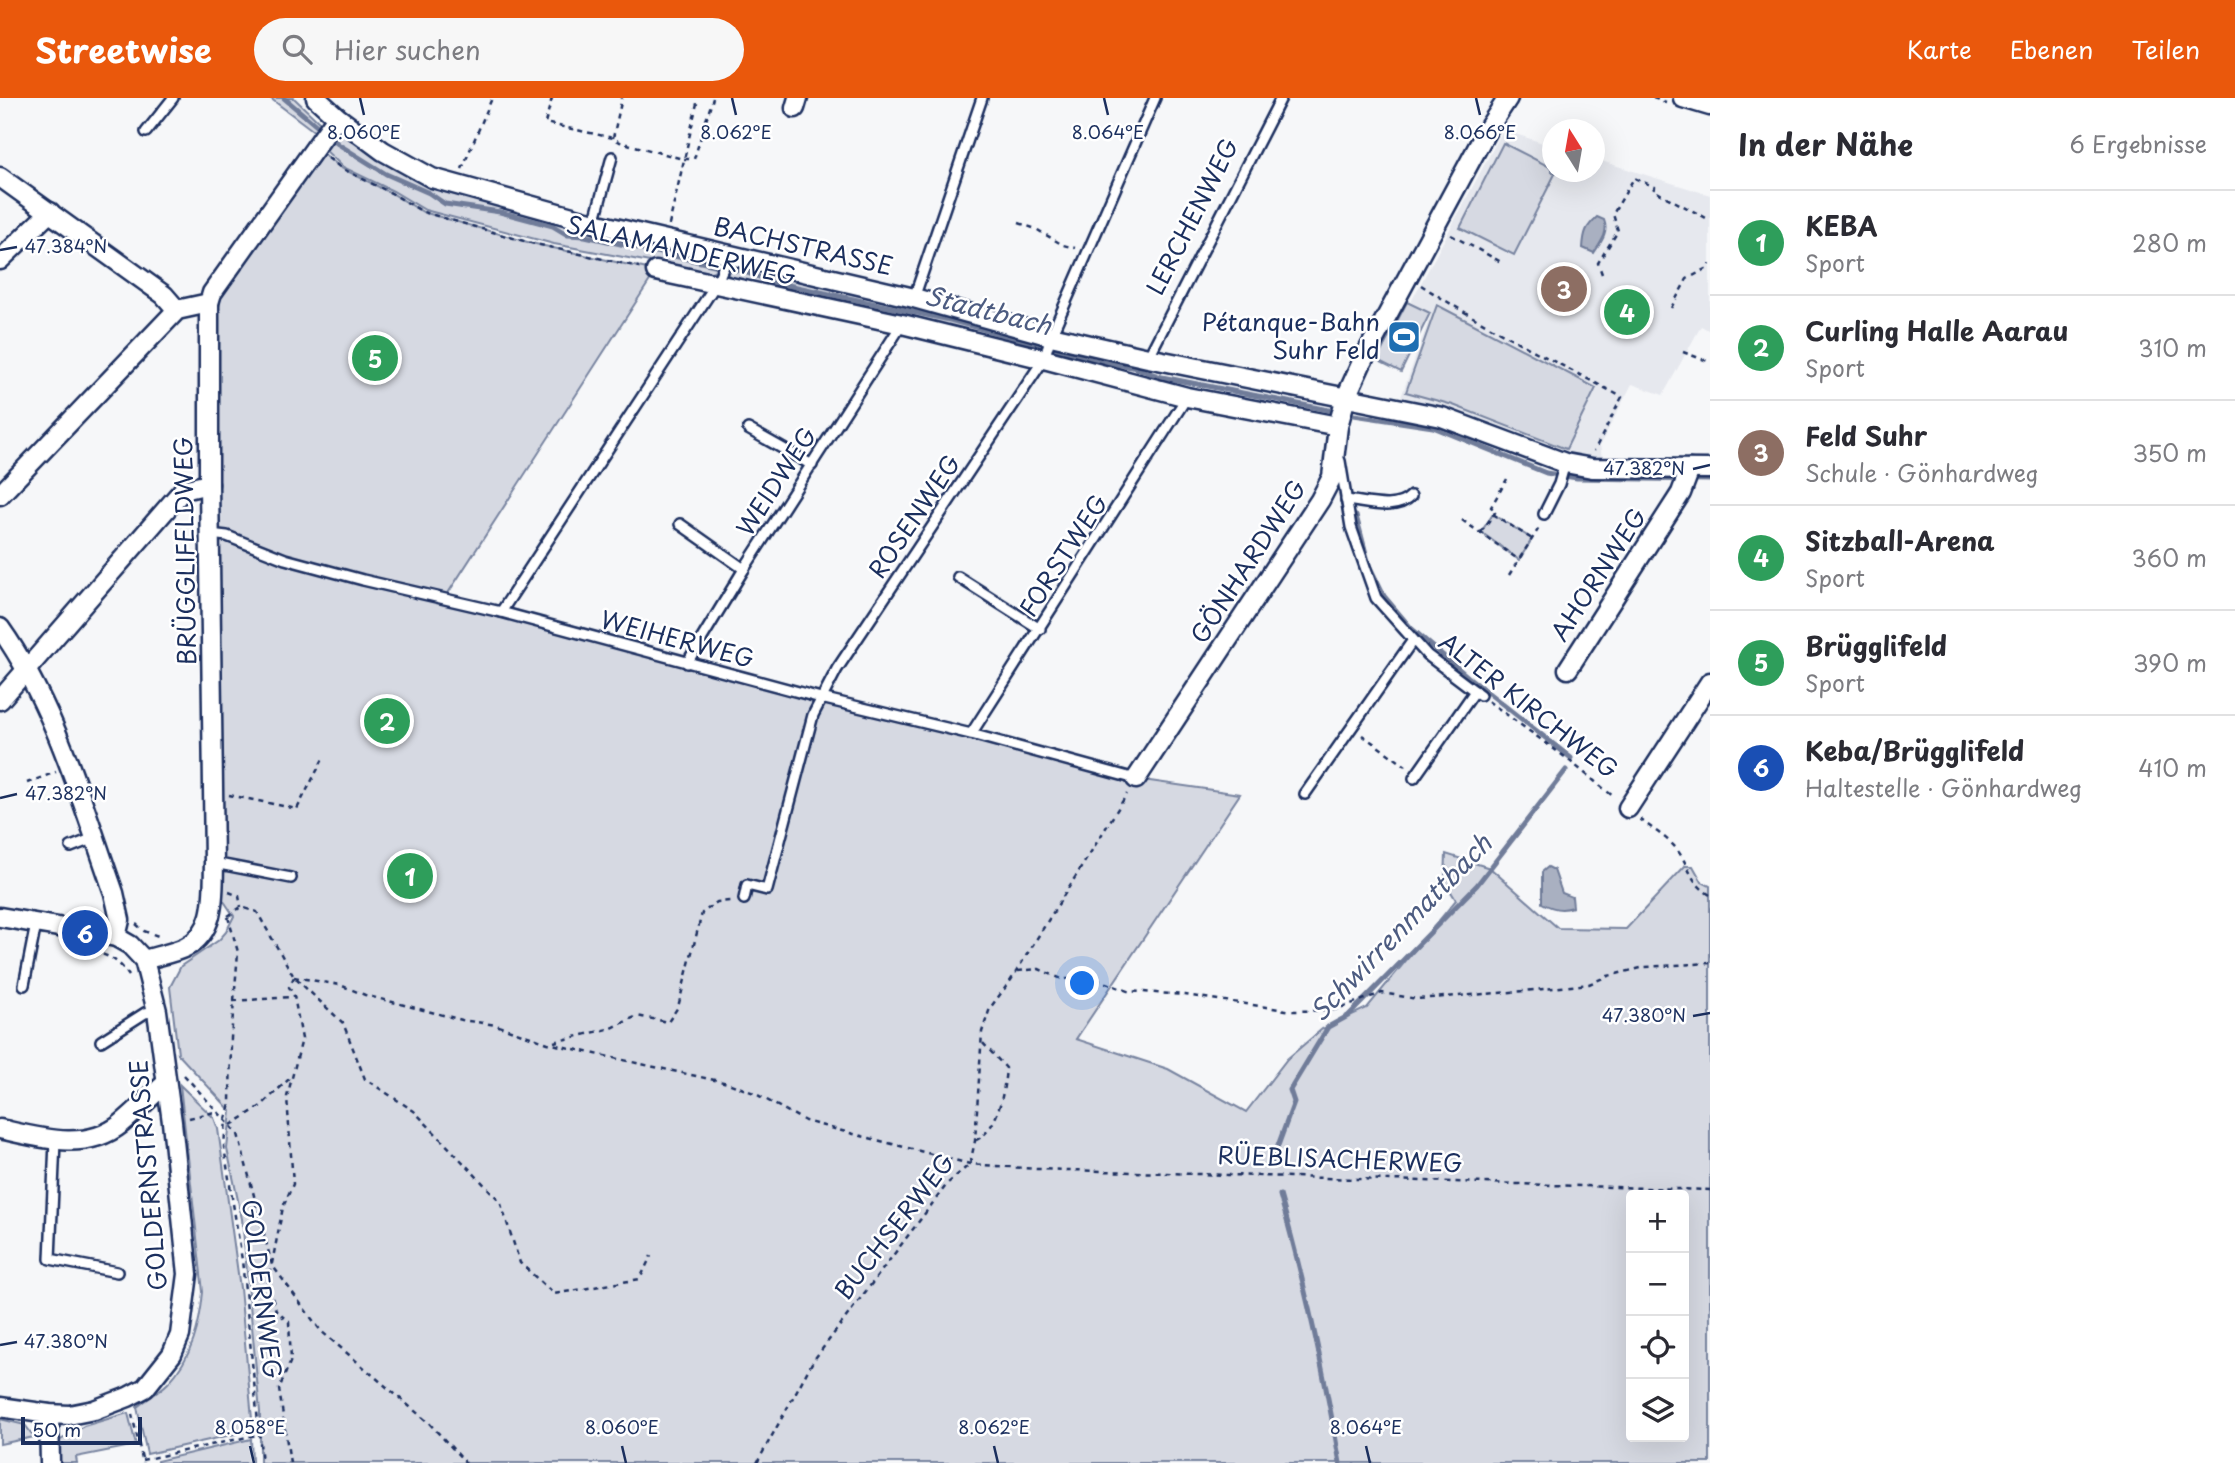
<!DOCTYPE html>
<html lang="de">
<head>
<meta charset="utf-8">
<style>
	body { margin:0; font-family:"Playpen Sans",sans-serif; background:#f7f7f7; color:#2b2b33 }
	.controls { position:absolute; right:21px; bottom:21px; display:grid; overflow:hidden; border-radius:7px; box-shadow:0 7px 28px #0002 }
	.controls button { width:63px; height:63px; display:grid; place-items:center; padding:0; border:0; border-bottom:2px solid #e1e1e2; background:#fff; color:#2b2b33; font:35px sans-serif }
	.compass { position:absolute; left:1542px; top:21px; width:63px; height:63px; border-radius:50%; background:#fff; box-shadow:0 7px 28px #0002; rotate:349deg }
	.scale { position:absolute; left:21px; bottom:18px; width:121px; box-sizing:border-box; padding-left:7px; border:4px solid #1b2f5e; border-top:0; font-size:19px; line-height:24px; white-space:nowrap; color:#1b2f5e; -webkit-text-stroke:5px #fff; paint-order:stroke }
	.you { position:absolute; left:1083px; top:886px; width:24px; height:24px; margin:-18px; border:5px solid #fff; border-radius:50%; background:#1a73e8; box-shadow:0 0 0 10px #1a73e833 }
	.badge { display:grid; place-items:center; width:46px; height:46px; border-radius:50%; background:#ea580c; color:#fff; font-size:23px; font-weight:700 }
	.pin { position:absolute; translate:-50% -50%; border:4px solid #fff; box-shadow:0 2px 7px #0006 }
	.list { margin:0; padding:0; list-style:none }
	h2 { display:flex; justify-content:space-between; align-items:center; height:91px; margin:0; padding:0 28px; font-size:30px }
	h2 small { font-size:23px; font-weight:400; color:#7c7c81 }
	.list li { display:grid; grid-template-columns:46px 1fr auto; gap:21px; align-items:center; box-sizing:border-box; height:105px; padding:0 28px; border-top:2px solid #e1e1e2 }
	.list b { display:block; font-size:26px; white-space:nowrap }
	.list p { margin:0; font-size:23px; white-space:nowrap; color:#7c7c81 }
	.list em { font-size:23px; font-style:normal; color:#7c7c81 }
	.icon { flex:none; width:38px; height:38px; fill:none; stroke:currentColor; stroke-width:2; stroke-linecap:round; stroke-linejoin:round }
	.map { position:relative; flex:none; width:1710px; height:1365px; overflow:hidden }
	header { display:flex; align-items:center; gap:42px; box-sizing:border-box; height:98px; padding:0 35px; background:#ea580c; color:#fff }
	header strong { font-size:33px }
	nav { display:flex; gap:38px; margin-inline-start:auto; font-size:24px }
	.search { width:490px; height:63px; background:#f7f7f7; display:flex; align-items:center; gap:18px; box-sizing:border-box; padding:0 24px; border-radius:38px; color:#7c7c81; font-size:26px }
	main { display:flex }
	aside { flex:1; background:#fff }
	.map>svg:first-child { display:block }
</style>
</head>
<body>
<header>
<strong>Streetwise</strong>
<div class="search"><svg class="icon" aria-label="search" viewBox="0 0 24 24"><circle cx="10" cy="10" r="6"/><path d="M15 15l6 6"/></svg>Hier suchen</div>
<nav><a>Karte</a><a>Ebenen</a><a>Teilen</a></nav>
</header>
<main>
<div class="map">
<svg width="1710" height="1365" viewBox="0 0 1710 1365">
	<rect width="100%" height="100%" fill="#f6f7f9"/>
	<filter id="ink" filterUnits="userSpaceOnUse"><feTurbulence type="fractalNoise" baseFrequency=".0143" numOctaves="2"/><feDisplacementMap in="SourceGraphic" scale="14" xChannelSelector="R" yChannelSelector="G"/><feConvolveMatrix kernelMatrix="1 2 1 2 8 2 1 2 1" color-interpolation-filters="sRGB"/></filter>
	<g filter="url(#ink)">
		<!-- built -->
		<path fill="#e6e8ee" d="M1503,32L1552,48V74H1594L1595,61L1710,97V233L1701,228L1663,297L1632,286L1600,347L1602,360L1563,357L1446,311L1401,299L1431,216L1411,204Z"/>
		<!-- green -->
		<g fill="#d6d9e2" stroke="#7884a0" stroke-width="2" fill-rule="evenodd">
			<path d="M270,0H294L322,27L315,34Z"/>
			<path d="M345,33L384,61L716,159L719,165L714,173L708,175L554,146L425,112L393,93L343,69L324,51L338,34Z"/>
			<path d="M1503,45L1552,70V74H1556L1514,157L1460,130Z"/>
			<path d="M317,50L341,70L393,96L423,114L531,145L656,173L445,500L1136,681L1240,696L1076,941L1168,971L1246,1014L1287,961L1322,931L1367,910L1456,802L1445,784L1446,756L1490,770L1558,830L1626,831L1685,768H1693L1702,784L1710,788V1365H260V1314L242,1121L227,1051L231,1013L178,956L170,889L181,868L219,842L226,834L234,818L213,787L209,205ZM1631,1097H1684V1339H1631Z"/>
			<path d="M737,164L1038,239L1036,253L731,182L728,176Z"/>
			<path d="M1628,196L1641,202V221L1628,230L1614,223L1613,207Z"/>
			<path d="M1407,204L1430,215L1401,274L1377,262Z"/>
			<path d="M1437,207L1596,290L1566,351L1453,307L1406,294Z"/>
			<path d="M1493,416L1532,441L1519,462L1481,434Z"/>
			<path d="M180,987L214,1020L218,1031L240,1190L253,1332L147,1356L137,1309C147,1301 159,1294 168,1285C192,1260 200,1227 203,1194Z"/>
			<path d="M128,1315L136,1347L76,1359L77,1365H58L59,1343L84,1328Z"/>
			<path d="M0,1321L25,1327L34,1339L0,1346Z"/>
			<path d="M251,1341L252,1365H157V1363Z"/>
		</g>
		<!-- water -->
		<g fill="#a9b0c1" stroke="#707c99" stroke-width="2">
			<path d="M1597,119L1604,122C1609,135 1601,144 1594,155L1583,150C1584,134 1586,129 1597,119Z"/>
			<path d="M1548,769L1554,772L1562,795L1572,799L1573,809C1561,813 1552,811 1542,805V774Z"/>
		</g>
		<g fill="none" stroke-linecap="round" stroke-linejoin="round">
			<!-- stream -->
			<g stroke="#707c99" stroke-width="5">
				<path d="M284,0L338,46L386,76L429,95L445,106L500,114L553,128L568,137L585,138L741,173L774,184L950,222L1094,262L1132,269L1162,279L1354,317L1433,329L1546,375L1577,380L1710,382"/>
				<path d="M1356,418L1369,467L1384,498L1412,531L1468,579L1571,660"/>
				<path d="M1272,1064L1294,1004L1290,992L1328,929L1348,918L1477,787L1566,672"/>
				<path d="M1280,1097C1305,1185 1324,1274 1340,1365"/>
			</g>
			<defs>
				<g id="service">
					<path d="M146,34L173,0"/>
					<path d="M594,125L612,59"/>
					<path d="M914,200L982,0"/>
					<path d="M1148,260L1281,0"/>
					<path d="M748,331L812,367"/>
					<path d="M1340,363L1351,429L1376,500L1427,557L1480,597"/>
					<path d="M1346,402C1366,404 1396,414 1411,398"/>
					<path d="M1544,416L1559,386L1565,365"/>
					<path d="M680,426L744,471"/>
					<path d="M210,436L227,438L285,461L363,482L501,514L821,600L971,636L1136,681"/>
					<path d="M958,479L1040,531"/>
					<path d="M501,514L716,186L729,157"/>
					<path d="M687,565L744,471L902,226"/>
					<path d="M971,636L1187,299"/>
					<path d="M1414,680L1475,593"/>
					<path d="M1305,696L1413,542"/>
					<path d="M71,749L94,740"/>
					<path d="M214,765L291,780"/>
					<path d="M744,801L747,787L767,792L813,617L837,571L1044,261L1051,238L1155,0"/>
					<path d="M24,887L36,826"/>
					<path d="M101,943L145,915L157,913"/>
					<path d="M55,1043L50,1161L117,1174"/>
				</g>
				<g id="minor">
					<path d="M316,0L337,19L383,53L432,80L594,125L914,200L1051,238L1148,260L1442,319L1565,365L1592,370L1710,371"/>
					<path d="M1683,0L1710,8"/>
					<path d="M795,10L798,0"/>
					<path d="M0,79L164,197L177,212"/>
					<path d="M0,162L50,114"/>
					<path d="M656,173L902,226L1044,261L1187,299L1338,328"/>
					<path d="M0,397L177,212L209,205"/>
					<path d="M0,530C56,609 82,705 114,795L120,822L116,839"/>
					<path d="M1568,571L1681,395L1690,371"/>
					<path d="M0,602L183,392L209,386"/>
					<path d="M1136,681L1320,402L1332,379L1338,328L1346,299L1362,264L1487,32L1508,0"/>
					<path d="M1628,710L1710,584"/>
					<path d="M0,819L116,839L130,847L144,862L157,913L172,1024L188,1176L180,1237L172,1256L145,1290L128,1299L94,1312L69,1317L49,1316L0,1309"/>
					<path d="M144,862C157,858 174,855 186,849C217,833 213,795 214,765L209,386V205L212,195L337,19"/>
					<path d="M0,1031C40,1040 86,1054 121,1026C137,1013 151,998 166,985"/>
					<path d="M49,1316L50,1365"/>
				</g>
			</defs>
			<!-- service casing -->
			<use href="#service" stroke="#1b2f5e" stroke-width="14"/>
			<!-- minor casing -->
			<use href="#minor" stroke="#1b2f5e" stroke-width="23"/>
			<!-- path -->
			<g stroke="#1b2f5e" stroke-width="2.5" stroke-dasharray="5 5" stroke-linecap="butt">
				<path d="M552,0L545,25L613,40L620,44L683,61H694L713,0"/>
				<path d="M1653,0L1666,4"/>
				<path d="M613,40L622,0"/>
				<path d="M328,60L341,70L393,96L423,114L531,145L639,169"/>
				<path d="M462,71L492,0"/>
				<path d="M1019,125L1036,131L1063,147L1075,150"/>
				<path d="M669,127L698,1"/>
				<path d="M1451,137L1503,165"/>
				<path d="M1602,176L1598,165L1618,133L1613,116L1634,80L1655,89L1653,92L1710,122"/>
				<path d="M1421,187C1485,229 1554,263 1622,299L1594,353"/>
				<path d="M1671,210L1687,181L1708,170L1710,166"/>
				<path d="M1683,254L1710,264"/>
				<path d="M1493,416L1532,441"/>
				<path d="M1462,422L1519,462"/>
				<path d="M1481,434L1496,413L1491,409L1507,381"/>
				<path d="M1509,477L1541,427"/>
				<path d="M1488,603L1565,659L1614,699"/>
				<path d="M1362,637L1406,668"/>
				<path d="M27,685L56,674"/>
				<path d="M229,697L297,711L324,659"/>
				<path d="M1640,721C1652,731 1670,741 1678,753C1691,771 1689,783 1710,797"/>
				<path d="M229,794L239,798L241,809"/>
				<path d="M228,818L241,809L257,814L294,879L343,925L365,981L414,1013L500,1103L520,1165L554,1196L640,1181L651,1158"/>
				<path d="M228,819L238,854L231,940L230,1006L226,1021L224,1049L242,1162L262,1365"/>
				<path d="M136,826L144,833L161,839"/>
				<path d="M93,854C110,857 120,864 129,878"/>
				<path d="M1018,873L1039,871L1062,881H1095L1128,893L1185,897L1293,913L1334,912L1382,895L1417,901L1525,893L1589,886L1608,878L1645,869L1710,865"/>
				<path d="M294,879L340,887L365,897L462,922L496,927L548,945L600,957L728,985L754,995L805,1023L842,1033L970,1066L1037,1071L1710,1092"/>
				<path d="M233,903L292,899"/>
				<path d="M554,944L612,930L637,918L668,924L678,909L702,815L717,804L730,803"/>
				<path d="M184,977L238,1036L272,1167L321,1233L429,1325L466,1365"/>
				<path d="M189,1020L219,1013"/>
				<path d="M231,1027L261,1008L291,979"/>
				<path d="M976,1042C999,1031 1004,993 1006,970L981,943"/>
				<path d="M132,1316L143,1365"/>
				<path d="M142,1362L261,1336"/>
				<path d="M290,1365L279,1291L291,1262L289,1224L276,1213L268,1186L283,1109L293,1086L287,999L302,941L294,898L289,889L294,879"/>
				<path d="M757,1365L813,1263L948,1085L970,1066L975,1043L982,934L990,910L1011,882L1127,696"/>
			</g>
			<!-- service -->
			<use href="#service" stroke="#fff" stroke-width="9"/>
			<!-- minor -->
			<use href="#minor" stroke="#fff" stroke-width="18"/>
		</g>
	</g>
	<!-- ticks -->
	<path fill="none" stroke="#1b2f5e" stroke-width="2.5" d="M360,0L364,17M732,0L736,17M1104,0L1108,17M1476,0L1480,17M0,152L17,149M1693,371L1710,367M0,700L17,696M1693,918L1710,915M0,1247L17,1244M250,1348L254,1365M622,1348L626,1365M994,1348L998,1365M1366,1348L1370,1365"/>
	<!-- icons -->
	<defs>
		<symbol id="stadium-square" viewBox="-11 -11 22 22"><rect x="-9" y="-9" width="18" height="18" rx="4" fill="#1f6fb2" stroke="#fff"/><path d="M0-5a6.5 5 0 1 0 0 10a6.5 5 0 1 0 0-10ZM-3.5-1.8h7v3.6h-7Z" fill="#fff"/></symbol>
	</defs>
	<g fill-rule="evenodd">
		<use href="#stadium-square" x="1385" y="220" width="38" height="38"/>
	</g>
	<g text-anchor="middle" stroke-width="5" stroke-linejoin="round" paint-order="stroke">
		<!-- street labels -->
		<g font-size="24" fill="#1b2f5e" stroke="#fff">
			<text transform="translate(1193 119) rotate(-63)" y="8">LERCHENWEG</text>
			<text transform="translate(803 149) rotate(13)" y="8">BACHSTRASSE</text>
			<text transform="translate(681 153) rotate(13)" y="8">SALAMANDERWEG</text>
			<text transform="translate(777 384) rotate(-57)" y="8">WEIDWEG</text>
			<text transform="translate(915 419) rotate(-56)" y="8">ROSENWEG</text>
			<text transform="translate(186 453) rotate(-91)" y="8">BRÜGGLIFELDWEG</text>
			<text transform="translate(1064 458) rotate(-57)" y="8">FORSTWEG</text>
			<text transform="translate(1249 464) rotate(-57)" y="8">GÖNHARDWEG</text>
			<text transform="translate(1599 477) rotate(-57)" y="8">AHORNWEG</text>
			<text transform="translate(677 542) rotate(15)" y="8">WEIHERWEG</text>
			<text transform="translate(1528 608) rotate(38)" y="8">ALTER KIRCHWEG</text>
			<text transform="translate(1340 1062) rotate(2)" y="8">RÜEBLISACHERWEG</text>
			<text transform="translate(149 1077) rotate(-95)" y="8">GOLDERNSTRASSE</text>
			<text transform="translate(895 1129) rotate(-52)" y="8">BUCHSERWEG</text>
			<text transform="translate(261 1191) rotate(83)" y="8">GOLDERNWEG</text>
		</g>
		<!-- poi labels -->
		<g font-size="24" fill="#1b2f5e" stroke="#fff" text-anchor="end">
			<text x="1380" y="233">Pétanque-Bahn<tspan x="1380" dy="28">Suhr Feld</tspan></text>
		</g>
		<!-- water labels -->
		<g font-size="26" font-style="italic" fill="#4d5c81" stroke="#fff">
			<text transform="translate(988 213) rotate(14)" y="9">Stadtbach</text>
			<text transform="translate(1401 830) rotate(-46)" y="9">Schwirrenmattbach</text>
		</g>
	</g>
	<g font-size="18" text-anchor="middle" fill="#1b2f5e" stroke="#fff" stroke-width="5" stroke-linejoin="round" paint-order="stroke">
		<text x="364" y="41">8.060°E</text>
		<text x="736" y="41">8.062°E</text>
		<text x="1108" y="41">8.064°E</text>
		<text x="1480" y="41">8.066°E</text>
		<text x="66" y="155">47.384°N</text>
		<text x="1644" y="377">47.382°N</text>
		<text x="66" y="702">47.382°N</text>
		<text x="1644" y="924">47.380°N</text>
		<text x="66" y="1250">47.380°N</text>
		<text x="250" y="1336">8.058°E</text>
		<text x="622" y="1336">8.060°E</text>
		<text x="994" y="1336">8.062°E</text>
		<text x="1366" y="1336">8.064°E</text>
	</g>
</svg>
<div class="controls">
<button>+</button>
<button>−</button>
<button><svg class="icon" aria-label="locate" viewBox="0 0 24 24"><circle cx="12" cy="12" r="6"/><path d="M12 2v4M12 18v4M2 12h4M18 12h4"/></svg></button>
<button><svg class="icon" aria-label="layers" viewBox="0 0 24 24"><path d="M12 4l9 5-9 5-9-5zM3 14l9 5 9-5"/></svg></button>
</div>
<svg class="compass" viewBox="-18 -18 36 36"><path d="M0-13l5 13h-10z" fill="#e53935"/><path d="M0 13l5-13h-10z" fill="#7c7c81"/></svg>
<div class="scale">50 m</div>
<div class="you"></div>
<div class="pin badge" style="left:410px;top:778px;background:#2e9e5b">1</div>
<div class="pin badge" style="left:387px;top:623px;background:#2e9e5b">2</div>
<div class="pin badge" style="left:1564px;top:191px;background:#8d6e63">3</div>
<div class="pin badge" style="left:1627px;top:214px;background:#2e9e5b">4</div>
<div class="pin badge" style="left:375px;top:260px;background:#2e9e5b">5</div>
<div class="pin badge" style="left:85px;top:835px;background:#1a4fb4">6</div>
</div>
<aside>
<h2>In der Nähe<small>6 Ergebnisse</small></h2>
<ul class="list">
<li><span class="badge" style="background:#2e9e5b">1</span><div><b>KEBA</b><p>Sport</p></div><em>280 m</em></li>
<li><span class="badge" style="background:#2e9e5b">2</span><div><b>Curling Halle Aarau</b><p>Sport</p></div><em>310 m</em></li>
<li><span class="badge" style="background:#8d6e63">3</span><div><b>Feld Suhr</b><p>Schule · Gönhardweg</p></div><em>350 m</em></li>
<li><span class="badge" style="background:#2e9e5b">4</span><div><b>Sitzball-Arena</b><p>Sport</p></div><em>360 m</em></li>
<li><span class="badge" style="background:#2e9e5b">5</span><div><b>Brügglifeld</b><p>Sport</p></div><em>390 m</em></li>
<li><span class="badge" style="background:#1a4fb4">6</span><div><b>Keba/Brügglifeld</b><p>Haltestelle · Gönhardweg</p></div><em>410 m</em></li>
</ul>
</aside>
</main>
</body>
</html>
